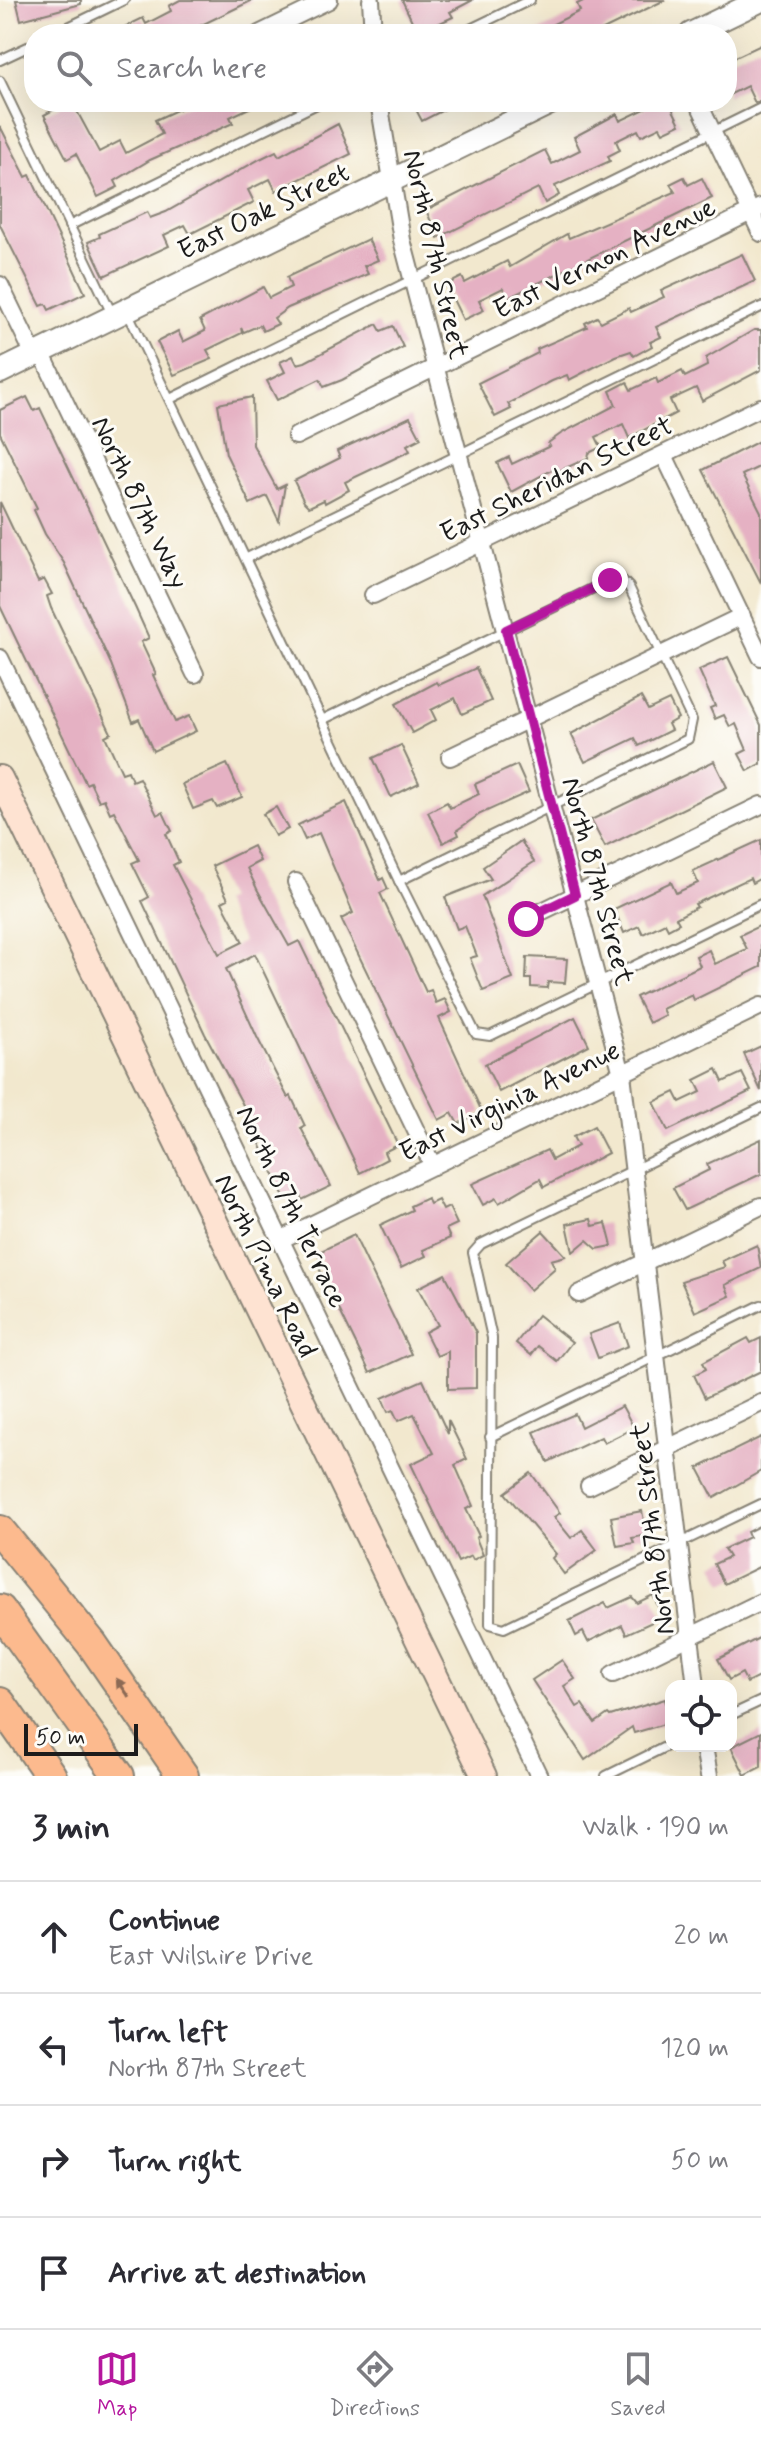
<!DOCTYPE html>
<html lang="en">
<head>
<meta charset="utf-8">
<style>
	body { margin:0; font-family:Mynerve,sans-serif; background:#f2f2f3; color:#2b2b33 }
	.controls { position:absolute; right:24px; bottom:24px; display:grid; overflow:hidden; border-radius:16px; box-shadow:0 8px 32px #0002 }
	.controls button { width:72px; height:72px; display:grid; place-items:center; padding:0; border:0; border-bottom:2px solid #e1e1e2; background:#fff; color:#2b2b33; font:40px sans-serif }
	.scale { position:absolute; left:24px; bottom:20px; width:114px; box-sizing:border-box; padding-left:8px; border:4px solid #1c1c1c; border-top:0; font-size:22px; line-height:28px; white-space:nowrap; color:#1c1c1c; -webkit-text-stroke:6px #fdfcf7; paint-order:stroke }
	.stop { position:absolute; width:24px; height:24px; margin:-18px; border:6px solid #b5179e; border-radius:50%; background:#fff }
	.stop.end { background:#b5179e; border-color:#fff; box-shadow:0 2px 8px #0008 }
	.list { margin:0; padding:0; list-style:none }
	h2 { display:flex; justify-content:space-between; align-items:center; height:104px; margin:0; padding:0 32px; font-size:34px }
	h2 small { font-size:26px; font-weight:400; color:#7c7c81 }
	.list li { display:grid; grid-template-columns:52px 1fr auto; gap:24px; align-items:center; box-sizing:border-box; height:112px; padding:0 32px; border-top:2px solid #e1e1e2 }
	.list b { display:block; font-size:30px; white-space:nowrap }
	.list p { margin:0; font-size:26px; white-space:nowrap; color:#7c7c81 }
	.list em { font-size:26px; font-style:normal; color:#7c7c81 }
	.icon { flex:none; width:44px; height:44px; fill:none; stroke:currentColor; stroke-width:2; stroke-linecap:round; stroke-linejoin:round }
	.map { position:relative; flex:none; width:761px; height:1776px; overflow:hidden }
	.search { position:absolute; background:#fff; box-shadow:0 8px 32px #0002; left:24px; right:24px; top:24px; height:88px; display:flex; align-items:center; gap:20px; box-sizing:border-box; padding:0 28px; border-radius:32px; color:#7c7c81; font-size:30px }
	.sheet { height:552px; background:#fff }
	nav { display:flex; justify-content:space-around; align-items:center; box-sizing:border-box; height:112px; border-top:2px solid #e1e1e2; background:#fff; font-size:22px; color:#7c7c81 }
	nav a { display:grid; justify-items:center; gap:4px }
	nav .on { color:#b5179e }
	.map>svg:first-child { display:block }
</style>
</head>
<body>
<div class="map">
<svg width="761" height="1776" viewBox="0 0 761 1776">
	<rect width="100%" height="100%" fill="#fdfcf7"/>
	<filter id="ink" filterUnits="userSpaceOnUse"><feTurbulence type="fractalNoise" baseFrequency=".0125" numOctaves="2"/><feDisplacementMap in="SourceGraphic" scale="16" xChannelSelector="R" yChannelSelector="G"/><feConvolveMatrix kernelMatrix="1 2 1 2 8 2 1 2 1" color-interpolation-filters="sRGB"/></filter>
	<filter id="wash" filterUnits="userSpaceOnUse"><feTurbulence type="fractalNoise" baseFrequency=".006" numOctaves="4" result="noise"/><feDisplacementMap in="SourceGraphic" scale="32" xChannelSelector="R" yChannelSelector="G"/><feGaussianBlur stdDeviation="1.8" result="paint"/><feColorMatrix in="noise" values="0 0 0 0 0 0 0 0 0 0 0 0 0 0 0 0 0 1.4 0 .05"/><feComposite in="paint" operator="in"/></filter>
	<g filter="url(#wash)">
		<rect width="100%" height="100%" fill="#f2e8ce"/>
		<g id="blocks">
			<!-- building -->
			<g fill="#e5b1c3">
				<path d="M16,0H81V4L21,20Z"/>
				<path d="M180,0H253L183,34H110L143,18L146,24L171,11L169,6Z"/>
				<path d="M402,0H473L450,12L453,17L431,27L434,34H418Z"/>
				<path d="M585,0H665L603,30L605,34H533L580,11L577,4Z"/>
				<path d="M761,45V101L755,103L747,86L727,96V61Z"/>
				<path d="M68,102H72L99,152L120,141L126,153L162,134L155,120L194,102H262L230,117L233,123L150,160L115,181L118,187L98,197L76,154L67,159L44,115Z"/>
				<path d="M412,102H459L422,121Z"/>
				<path d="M642,102H669L680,124L663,132L660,127L641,136L638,130L616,141L620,150L608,156L610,161L555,186L559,195L545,203L538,188L438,238L426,210L545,150L552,164L580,150L574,137L617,114L620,121L645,109Z"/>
				<path d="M338,124L351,154L276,191L270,179L248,190L254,202L190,234L185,225L164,235L169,246L104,276L88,242L100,237L99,234L147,212L150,218L166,212L260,159L276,151L279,156Z"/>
				<path d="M0,126L26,177L30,175L85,293L49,310L46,304L41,306L0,225Z"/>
				<path d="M684,177L688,185L702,178L712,198L508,298L503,288L479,300L484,310L463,320L446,285L462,277L465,283L507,261L510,267L567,234L569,238L675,192L670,184Z"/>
				<path d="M368,239L378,260L364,266L368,274L288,308L274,318L278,324L263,331L260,325L244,332L241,328L242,333L207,350L212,359L174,375L157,342L178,331L183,342L205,331L200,320L263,287L269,298L291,287L287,277Z"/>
				<path d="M742,254L755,281L656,327L661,337L650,342L652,346L634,356L631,351L616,356L569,380L567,375L552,381L508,404L511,409L495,417L478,383L538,353L537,349L587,327L585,323L597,317L601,322L629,308L631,312L664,297L661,291Z"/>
				<path d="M377,324L381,331L393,326L403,347L342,380L324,387L320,379L277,400L267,381L285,372L280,362L293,356L297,364L305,362Z"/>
				<path d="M754,330H761V370L702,401L696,388L670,400L676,413L629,438L623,424L596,437L601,447L589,453L588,458L559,471L557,467L511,492L497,463L509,457L512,464L550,446L548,443L562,433L616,405L610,391L627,382L631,390L656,378L658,383L682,371L685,377L707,366L706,358Z"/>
				<path d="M27,397L34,411L40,408L135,607L149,638L141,642L156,674L153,675L175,722L189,716L196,731L153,751L139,719L133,722L111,664L64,563L45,534L34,510L37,508L0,433V410Z"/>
				<path d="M252,397L253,445L277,489L285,485L279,521L267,496L250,504L226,454L218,404Z"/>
				<path d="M410,417L421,438L407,445L410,451L345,482L349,490L325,503L324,500L309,507L304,502L294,481L340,458L337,451Z"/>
				<path d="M761,440V466L742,475L761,512V583L703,470Z"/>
				<path d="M0,502L38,582L44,579L52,594L47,596L51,608L111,733L105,736L122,773L128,771L132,781L139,778L157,815L163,812L172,831L166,834L179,862L173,865L219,954L243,942L222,902L228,899L212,866L253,846L260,861L247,868L257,889L289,946L299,941L398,1145L384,1152L387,1159L360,1173L255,954L226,969L257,1037L288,1098L291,1096L305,1126L301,1128L331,1186L302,1200L299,1193L285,1200L242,1103L205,1034L142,901L149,897L132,863L139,860L114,811L110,813L104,799L99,801L90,782L86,784L0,606Z"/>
				<path d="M728,657L761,725V764L748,771L739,754L747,750L736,724L730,727L724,715L715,719L710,708L715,706L699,670Z"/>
				<path d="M476,668L491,701L462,714L455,698L431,710L436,720L412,733L396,704L437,682L439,685Z"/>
				<path d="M641,697L648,710L669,700L678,718L668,724L671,730L639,746L635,738L585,762L571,734Z"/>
				<path d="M401,745L419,783L391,797L373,758Z"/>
				<path d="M714,761L727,787L605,847L591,820Z"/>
				<path d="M227,764L242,797L217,808L213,801L193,809L182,784Z"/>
				<path d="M517,765L529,792L480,814L457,830L459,835L443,843L428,812L447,802L450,808L479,794L475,784Z"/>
				<path d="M346,802L380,880L383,878L388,889L380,893L426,992L431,990L436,1003L445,999L451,1012L439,1018L482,1112L458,1124L452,1113L439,1120L341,919L353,913L319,833L305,840L298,825Z"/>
				<path d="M276,807L288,829L275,836L263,814Z"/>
				<path d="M761,840V878L752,883L750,878L695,904L697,907L676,918L679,923L668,929L665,923L643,934L639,926L624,933L614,909L671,882L676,893L698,883L693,871Z"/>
				<path d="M521,841L534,862L482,896L513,979L483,991L470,958L477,956L465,926L457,929L445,897L491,879L483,867Z"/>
				<path d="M761,925V967L694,1000L692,995L662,1009L665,1015L649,1023L636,997L700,966L696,956L709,950L715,964L747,949L740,935Z"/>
				<path d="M527,957L567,959L565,983L548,982L547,988L531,987V979H526Z"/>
				<path d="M575,1017L589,1045L499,1092L485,1064Z"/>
				<path d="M761,1046V1091L744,1054Z"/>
				<path d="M717,1069L723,1082L742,1073L751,1091L668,1131L654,1102L675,1092L680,1102L701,1092L695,1080Z"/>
				<path d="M594,1126L608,1153L544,1187L540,1179L499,1203L496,1198L483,1205L472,1184L547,1150L552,1160L578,1146L573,1137Z"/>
				<path d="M761,1139V1174L685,1210L673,1188L709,1170L707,1164Z"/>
				<path d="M427,1198L430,1204L438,1200L443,1210L449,1207L457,1224L446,1229L450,1238L423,1250L426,1256L401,1268L380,1225L412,1210L410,1206Z"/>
				<path d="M591,1219L593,1226L606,1223L612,1246L597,1249L587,1240L573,1252L567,1224Z"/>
				<path d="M543,1231L566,1256L551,1260L555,1268L530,1290L506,1263Z"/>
				<path d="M354,1235L411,1354L370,1373L319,1268L324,1266L317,1253Z"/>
				<path d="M757,1245L761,1268L725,1285L730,1296L695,1312L681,1281L725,1267L722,1261Z"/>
				<path d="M445,1274L476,1333V1388L448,1389V1351L437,1356L425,1332L438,1325L418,1288Z"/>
				<path d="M538,1315L572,1342L557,1361L538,1346L531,1355L516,1343Z"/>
				<path d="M620,1323L628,1346L598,1358L589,1334Z"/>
				<path d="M748,1338L751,1343L761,1338V1371L705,1398L694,1375L706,1369L703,1362Z"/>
				<path d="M423,1380L448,1434V1420L467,1459L455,1465L473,1506L466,1509L479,1536L476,1538L483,1555L473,1560L471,1556L458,1562L411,1464L434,1453L414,1414L398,1421L393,1410L388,1412L382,1398Z"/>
				<path d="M622,1406L634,1428L604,1443L601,1437L548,1462L534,1432L575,1414L581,1427Z"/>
				<path d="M761,1437V1471L714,1498L698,1468Z"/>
				<path d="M531,1473L560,1513L554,1517L571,1538L582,1530L597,1550L564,1574L552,1558L556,1554L505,1493Z"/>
				<path d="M642,1511L647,1535L632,1538L634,1543L617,1546L611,1517Z"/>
				<path d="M761,1525V1566L724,1584L714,1564L729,1557L724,1549L749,1537L747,1532Z"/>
				<path d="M653,1595L663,1617L626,1634L622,1625L588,1642L583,1632L576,1636L569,1621L605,1603L608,1608L632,1597L637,1603Z"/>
				<path d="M761,1637V1676L747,1683L742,1673L729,1680L718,1659Z"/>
				<path d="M562,1660L575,1679L564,1686L577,1707L582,1704L595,1723L608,1714L610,1716L665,1699L671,1722L634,1733L632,1727L585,1760L532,1680Z"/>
				<path d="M761,1732V1767L745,1775L731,1747Z"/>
			</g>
		</g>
	</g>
	<g filter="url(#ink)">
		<use href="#blocks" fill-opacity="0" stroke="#878275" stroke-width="2"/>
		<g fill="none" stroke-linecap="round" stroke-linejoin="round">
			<defs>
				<g id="service">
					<path d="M54,34L124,0"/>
					<path d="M460,34L530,0"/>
					<path d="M0,60L34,44"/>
					<path d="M0,81L112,314"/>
					<path d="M69,226L321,102"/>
					<path d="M127,311L399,881L476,1034L490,1036L761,904"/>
					<path d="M170,399L761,108"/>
					<path d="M247,558L761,307"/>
					<path d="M322,720L610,580L621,579L629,587L692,720L688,739L399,881"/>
					<path d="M761,1108L481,1244L473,1253L492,1338L490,1624L504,1628L761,1504"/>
					<path d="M490,1437L761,1305"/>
					<path d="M731,1715L761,1701"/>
					<path d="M606,1776L671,1744"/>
				</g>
				<g id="minor">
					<path d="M371,0L373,34"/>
					<path d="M259,34L329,0"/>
					<path d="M379,102L402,240L622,1074L696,1686"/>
					<path d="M698,102L761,233"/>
					<path d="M0,285L34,355"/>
					<path d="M41,352L195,674"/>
					<path d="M296,436L761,207"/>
					<path d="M664,455L761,657"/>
					<path d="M373,595L761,407"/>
					<path d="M0,658L539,1776"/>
					<path d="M450,757L742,616"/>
					<path d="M296,882L433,1166"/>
					<path d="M526,919L761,805"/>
					<path d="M280,1240L761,1006"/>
					<path d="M579,1294L761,1206"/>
					<path d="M589,1486L761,1403"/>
					<path d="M613,1674L761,1602"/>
					<path d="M704,1746L709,1776"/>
				</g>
				<g id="tertiary">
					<path d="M691,34L761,0"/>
					<path d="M0,372L552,102"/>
				</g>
				<path id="secondary" d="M0,778L484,1776"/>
				<g id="motorway">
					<path d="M0,1531L92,1644L183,1776"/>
					<path d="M0,1610L119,1776"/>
					<path d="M0,1703L51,1776"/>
				</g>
			</defs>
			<!-- service casing -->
			<use href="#service" stroke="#878275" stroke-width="12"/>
			<!-- minor casing -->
			<use href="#minor" stroke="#878275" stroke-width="20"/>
			<!-- tertiary casing -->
			<use href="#tertiary" stroke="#878275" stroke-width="26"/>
			<!-- secondary casing -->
			<use href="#secondary" stroke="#878275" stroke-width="28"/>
			<!-- motorway casing -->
			<use href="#motorway" stroke="#878275" stroke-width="34"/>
			<!-- service -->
			<use href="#service" stroke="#fff" stroke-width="8"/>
			<!-- minor -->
			<use href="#minor" stroke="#fff" stroke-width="16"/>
			<!-- tertiary -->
			<use href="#tertiary" stroke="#fff" stroke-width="22"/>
			<!-- secondary -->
			<use href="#secondary" stroke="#fee3d2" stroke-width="24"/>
			<!-- motorway -->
			<use href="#motorway" stroke="#fcba8e" stroke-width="30"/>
		</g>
		<!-- one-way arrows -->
		<defs><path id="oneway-solid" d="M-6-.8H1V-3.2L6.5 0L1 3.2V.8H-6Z" transform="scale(2)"/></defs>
		<use fill="#8c6b55" href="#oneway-solid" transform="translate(123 1688) rotate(-125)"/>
	</g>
	<g fill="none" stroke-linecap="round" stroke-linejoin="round" filter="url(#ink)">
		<!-- route -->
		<path stroke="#b5179e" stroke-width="10" d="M526,919L575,895L506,630L610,580"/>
	</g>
	<g text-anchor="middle" stroke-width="6" stroke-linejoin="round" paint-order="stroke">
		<!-- street labels -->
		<g font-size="28" fill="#1c1c1c" stroke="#fdfcf7">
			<text transform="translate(263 210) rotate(-26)" y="10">East Oak Street</text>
			<text transform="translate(437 254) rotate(77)" y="10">North 87th Street</text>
			<text transform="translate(604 257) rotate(-26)" y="10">East Vernon Avenue</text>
			<text transform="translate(556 478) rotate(-26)" y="10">East Sheridan Street</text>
			<text transform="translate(141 502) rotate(64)" y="10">North 87th Way</text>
			<text transform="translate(599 881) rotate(75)" y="10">North 87th Street</text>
			<text transform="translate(509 1100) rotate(-26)" y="10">East Virginia Avenue</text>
			<text transform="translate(293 1206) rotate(64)" y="10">North 87th Terrace</text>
			<text transform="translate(267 1265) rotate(64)" y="10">North Pima Road</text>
			<text transform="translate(651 1529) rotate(-97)" y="10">North 87th Street</text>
		</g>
	</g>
</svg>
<div class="controls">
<button><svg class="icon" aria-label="locate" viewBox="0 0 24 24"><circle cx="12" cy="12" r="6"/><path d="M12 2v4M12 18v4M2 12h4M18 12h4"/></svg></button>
</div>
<div class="scale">50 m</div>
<div class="stop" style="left:526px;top:919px"></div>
<div class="stop end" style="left:610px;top:580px"></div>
<div class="search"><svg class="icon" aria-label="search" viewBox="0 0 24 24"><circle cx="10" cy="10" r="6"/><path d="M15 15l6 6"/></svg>Search here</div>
</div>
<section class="sheet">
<h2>3 min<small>Walk · 190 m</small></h2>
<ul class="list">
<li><svg class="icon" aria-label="ahead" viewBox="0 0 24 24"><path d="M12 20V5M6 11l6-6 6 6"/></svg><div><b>Continue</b><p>East Wilshire Drive</p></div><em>20 m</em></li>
<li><svg class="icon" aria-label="left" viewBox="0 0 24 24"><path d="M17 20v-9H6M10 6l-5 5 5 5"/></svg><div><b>Turn left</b><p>North 87th Street</p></div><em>120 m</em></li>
<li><svg class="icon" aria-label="right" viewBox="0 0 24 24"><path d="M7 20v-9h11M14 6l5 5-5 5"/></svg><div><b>Turn right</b></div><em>50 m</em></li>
<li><svg class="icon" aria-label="arrive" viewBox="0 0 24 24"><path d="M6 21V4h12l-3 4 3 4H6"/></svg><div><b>Arrive at destination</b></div></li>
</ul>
</section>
<nav>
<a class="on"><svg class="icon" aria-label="map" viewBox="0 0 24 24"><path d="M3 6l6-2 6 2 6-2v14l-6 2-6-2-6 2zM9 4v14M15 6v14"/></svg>Map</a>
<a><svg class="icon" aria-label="directions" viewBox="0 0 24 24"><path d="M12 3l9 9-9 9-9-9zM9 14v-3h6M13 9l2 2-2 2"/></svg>Directions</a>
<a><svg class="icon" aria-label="saved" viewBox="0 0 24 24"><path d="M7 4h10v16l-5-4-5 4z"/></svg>Saved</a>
</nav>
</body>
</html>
